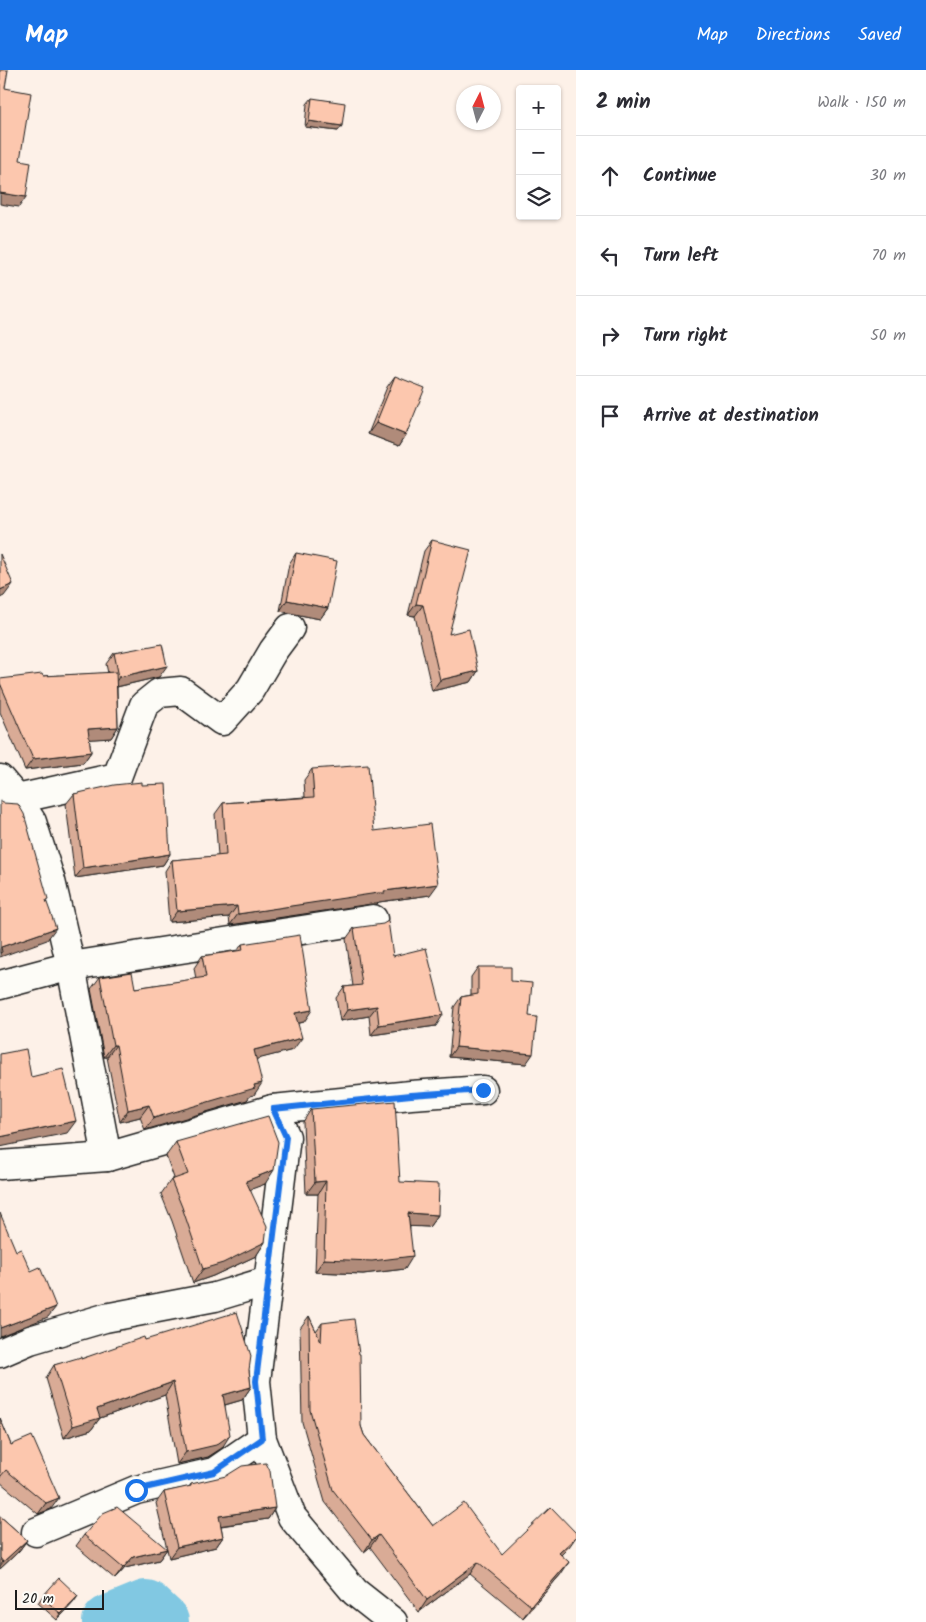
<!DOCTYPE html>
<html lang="en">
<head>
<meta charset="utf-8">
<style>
	body { margin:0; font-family:Kalam,sans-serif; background:#f2f2f3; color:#2b2b33 }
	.controls { position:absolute; right:15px; top:15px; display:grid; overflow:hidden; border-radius:5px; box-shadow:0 1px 4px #0004 }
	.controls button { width:45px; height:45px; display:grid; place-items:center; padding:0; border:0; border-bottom:1px solid #e1e1e2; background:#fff; color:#2b2b33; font:25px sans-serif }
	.compass { position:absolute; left:456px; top:15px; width:45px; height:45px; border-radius:50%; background:#fff; box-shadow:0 1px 4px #0004; rotate:6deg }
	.scale { position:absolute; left:15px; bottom:12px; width:89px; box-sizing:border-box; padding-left:5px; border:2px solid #1c1c1c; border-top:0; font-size:14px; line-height:18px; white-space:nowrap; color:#1c1c1c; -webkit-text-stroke:4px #fdfcf7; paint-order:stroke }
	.stop { position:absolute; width:15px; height:15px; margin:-11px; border:4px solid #1a73e8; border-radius:50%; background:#fff }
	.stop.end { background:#1a73e8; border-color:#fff; box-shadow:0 1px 5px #0008 }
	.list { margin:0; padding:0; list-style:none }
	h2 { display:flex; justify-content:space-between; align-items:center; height:65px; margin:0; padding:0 20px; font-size:21px }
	h2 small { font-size:16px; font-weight:400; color:#7c7c81 }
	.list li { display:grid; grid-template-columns:32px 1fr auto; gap:15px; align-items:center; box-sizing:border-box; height:80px; padding:0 20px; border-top:1px solid #e1e1e2 }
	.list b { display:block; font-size:19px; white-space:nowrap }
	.list em { font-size:16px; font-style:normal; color:#7c7c81 }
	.icon { flex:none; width:28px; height:28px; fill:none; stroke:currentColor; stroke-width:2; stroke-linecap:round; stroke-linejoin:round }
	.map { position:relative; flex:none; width:576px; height:1552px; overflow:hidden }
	header { display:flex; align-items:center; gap:30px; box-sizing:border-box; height:70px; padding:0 25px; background:#1a73e8; color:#fff }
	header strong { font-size:24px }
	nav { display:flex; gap:28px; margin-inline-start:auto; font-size:18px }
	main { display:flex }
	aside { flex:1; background:#fff }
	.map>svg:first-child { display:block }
</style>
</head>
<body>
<header>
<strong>Map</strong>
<nav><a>Map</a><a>Directions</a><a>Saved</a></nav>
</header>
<main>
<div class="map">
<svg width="576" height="1552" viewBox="0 0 576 1552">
	<rect width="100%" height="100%" fill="#fdf1e8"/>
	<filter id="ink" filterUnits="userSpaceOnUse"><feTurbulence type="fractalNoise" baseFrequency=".02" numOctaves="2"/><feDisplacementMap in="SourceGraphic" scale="10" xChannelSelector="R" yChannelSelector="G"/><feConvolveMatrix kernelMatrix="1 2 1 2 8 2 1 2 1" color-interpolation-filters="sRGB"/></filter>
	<g filter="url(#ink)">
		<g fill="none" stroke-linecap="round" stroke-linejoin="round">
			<!-- river -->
			<path stroke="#81c8e2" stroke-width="54" d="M109,1552L146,1537L162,1552"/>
			<defs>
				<g id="street">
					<path d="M0,709L17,729L32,752L51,811L71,896L107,1087"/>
					<path d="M0,731L17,729L117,707L144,635L159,623L181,621L222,651L250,620L273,581L290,558"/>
					<path d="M0,915L71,896L373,849"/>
					<path d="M273,1039L411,1025L483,1020"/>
					<path d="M0,1095L107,1087L273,1039L286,1067L256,1311L262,1369L292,1447L355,1522L393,1552"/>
					<path d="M0,1283L30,1270L105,1248L215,1227L268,1211"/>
					<path d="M36,1462L136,1420L214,1402L262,1369"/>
				</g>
			</defs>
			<!-- street casing -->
			<use href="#street" stroke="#1c1c1c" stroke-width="31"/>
			<!-- street -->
			<use href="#street" stroke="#fdfcf7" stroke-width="28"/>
		</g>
		<!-- wall -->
		<g fill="#d9ab96" stroke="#1c1c1c">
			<path d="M312,28L338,61L305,57L307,34Z"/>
			<path d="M395,306L406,365L399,376L368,364L387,317Z"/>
			<path d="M432,470L449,564L478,601L471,612L432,621L415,546L408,545L424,481Z"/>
			<path d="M296,483L328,538L320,549L280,541L289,494Z"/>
			<path d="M114,583L159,607L117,617L118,657L111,668L89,669L91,682L83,693L25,700L0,642V614L43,606L108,603L106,594Z"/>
			<path d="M312,699L374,761L430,825L379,832L377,834H371L230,855L229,847L169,852L165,801L172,790L218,786L215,744L223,733L305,727L304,710Z"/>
			<path d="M142,715L170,784L163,795L75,808L66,734L74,724Z"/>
			<path d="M354,858L393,886L436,956L371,965L369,946L340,951L336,928L344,917L353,916L346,869Z"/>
			<path d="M242,874L304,952L298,953L293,980L256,989L254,1025L250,1026L247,1030L145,1060L140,1047L120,1052L107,987H104L91,919L100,907L135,918L196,909L194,898L202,886L238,880Z"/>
			<path d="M478,897L511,911L529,946L526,994L449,987L454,937L461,927L471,925V907Z"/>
			<path d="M311,1039L400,1112L438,1145L429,1157L410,1156L405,1199L363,1204L315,1202L318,1124H306L303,1052Z"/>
			<path d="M176,1072L265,1114L250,1119L265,1172L256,1186L213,1206L193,1213L172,1151L161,1124L171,1110L174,1108L166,1086Z"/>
			<path d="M309,1246L316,1261L322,1253L361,1356L364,1365L433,1456L502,1484L569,1477L561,1485V1504L523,1548L470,1504L419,1542L370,1477L364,1482L325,1432L302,1352L300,1258Z"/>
			<path d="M145,1270L249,1300L251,1317L242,1330L225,1335L222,1378L208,1387L177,1394L165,1325L100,1348L91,1360L64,1368L46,1308L54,1295L81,1289Z"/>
			<path d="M0,1348L11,1375L51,1439L38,1444L0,1412Z"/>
			<path d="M191,1414L275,1438L268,1449L221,1456L223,1467L216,1477L169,1488L167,1479L159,1490L125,1498L115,1509L76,1476L84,1465L167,1479L156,1433L164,1422L189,1417Z"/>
			<path d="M0,1446L27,1470L19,1481L0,1499Z"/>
			<path d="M42,1527L74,1532L57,1550L38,1533Z"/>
		</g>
		<!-- shaded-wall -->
		<g fill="#b08b7a" stroke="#1c1c1c">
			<path d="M309,51L342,56L338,61L305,57Z"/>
			<path d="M0,123L26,127L19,137L0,134Z"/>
			<path d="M376,353L406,365L399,376L368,364Z"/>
			<path d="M13,514L4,526L0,528V520Z"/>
			<path d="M287,530L328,538L320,549L280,541Z"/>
			<path d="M416,534L423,535L415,546L408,545Z"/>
			<path d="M167,596L159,607L112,618L119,607Z"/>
			<path d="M478,601L471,612L432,621L440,610Z"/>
			<path d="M118,657L111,668L81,670L88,659Z"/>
			<path d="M91,682L83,693L25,700L33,689Z"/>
			<path d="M170,784L163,795L75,808L83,798Z"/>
			<path d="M438,814L430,825L379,832L377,834H371L230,855L238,844L384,821Z"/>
			<path d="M237,836L229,847L169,852L177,841Z"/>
			<path d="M56,858L47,870L0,887V879L1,877Z"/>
			<path d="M377,936L369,946L340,951L347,940Z"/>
			<path d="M312,940L304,952L287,955L295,943Z"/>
			<path d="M443,945L436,956L371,965L379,955Z"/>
			<path d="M302,968L293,980L246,992L254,980Z"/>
			<path d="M113,975H116L107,987H104Z"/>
			<path d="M456,977L533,984L526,994L449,987Z"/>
			<path d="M262,1013L254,1025L250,1026L247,1030L145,1060L154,1048L254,1015Z"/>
			<path d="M149,1035L140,1047L120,1052L128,1040Z"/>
			<path d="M76,1051L67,1063L0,1077V1067Z"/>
			<path d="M274,1100L265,1114L236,1125L246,1111Z"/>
			<path d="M326,1111L318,1124H306L315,1112Z"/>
			<path d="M408,1143L438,1145L429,1157L399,1156Z"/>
			<path d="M265,1172L256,1186L213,1206L193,1213L203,1199Z"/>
			<path d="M413,1186L405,1199L363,1204L315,1202L324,1189Z"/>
			<path d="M56,1237L48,1247L0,1266V1258Z"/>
			<path d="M173,1312L165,1325L100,1348L91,1360L64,1368L73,1356L97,1339Z"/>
			<path d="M251,1317L242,1330L214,1338L223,1325Z"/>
			<path d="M230,1365L222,1378L208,1387L177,1394L186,1382Z"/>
			<path d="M59,1428L51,1439L38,1444L46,1433Z"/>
			<path d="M275,1438L268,1449L211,1457L219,1446Z"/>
			<path d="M379,1465L370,1477L364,1482L372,1470Z"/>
			<path d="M223,1467L216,1477L169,1488L177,1477Z"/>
			<path d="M576,1467L569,1477L551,1495L559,1483Z"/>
			<path d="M27,1470L19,1481L0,1499V1496L3,1492Z"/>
			<path d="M167,1479L159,1490L125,1498L115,1509L123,1498L133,1487Z"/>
			<path d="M478,1492L470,1504L419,1542L427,1530Z"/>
			<path d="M569,1492L561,1504L523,1548L531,1536Z"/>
			<path d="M78,1526L74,1532L57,1550L61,1544Z"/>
		</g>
		<!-- building -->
		<g fill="#fcc7ae" stroke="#1c1c1c">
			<path d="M0,0H8L5,18L31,23L20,90L31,92L26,127L0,123Z"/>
			<path d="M312,28L345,33L342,56L309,51Z"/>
			<path d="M395,306L425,318L406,365L376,353Z"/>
			<path d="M432,470L471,480L449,564L469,559L478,601L440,610L423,535L416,534Z"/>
			<path d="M296,483L337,491L328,538L287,530Z"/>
			<path d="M0,484L13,514L0,520Z"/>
			<path d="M162,574L167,596L119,607L114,583Z"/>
			<path d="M116,602L118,657L88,659L91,682L33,689L0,613V609L42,604L43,606Z"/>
			<path d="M368,695L374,761L430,754L438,814L384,821L385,823H378L238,844L237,836L177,841L172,790L226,785L223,733L314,727L312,699Z"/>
			<path d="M142,712V715L166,714L170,784L83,798L74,724L114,715Z"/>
			<path d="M0,731L3,733L18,734L24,744L48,829L46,830L56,858L1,877L2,882L0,883Z"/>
			<path d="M388,851L393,886L426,878L443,945L379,955L377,936L347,940L344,917L362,915L354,858L383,854Z"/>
			<path d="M300,865L312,940L295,943L302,968L254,980L262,1013L254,1015L255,1018L154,1048L149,1035L128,1040L116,975H113L100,907L132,902L135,918L206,907L202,886L243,880L242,874Z"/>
			<path d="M478,897H511V911L532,913L529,946L537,947L533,984L456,977L461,927L478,924Z"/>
			<path d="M26,979L31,1007L63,999L76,1051L0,1067V984Z"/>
			<path d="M395,1031L400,1112L439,1114L438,1145L408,1143L413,1186L372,1191L324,1189L326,1111L315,1112L311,1039Z"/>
			<path d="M268,1046L278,1072L274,1100L246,1111L267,1156L265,1172L223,1193L203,1199L182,1137L171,1110L188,1104L176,1072Z"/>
			<path d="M0,1143L16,1181L21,1179L31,1201L40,1197L56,1237L0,1258Z"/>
			<path d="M237,1242L251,1286L249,1300L251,1317L223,1325L230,1365L216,1375L186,1382L173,1312L97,1339L100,1348L73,1356L54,1295L81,1287V1289L144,1267L145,1270Z"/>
			<path d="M309,1246L321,1272L322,1253L354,1249L359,1284H360L361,1356L364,1365L433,1456L464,1433L502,1484L551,1437L576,1463V1467L559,1483L569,1492L531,1536L478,1492L427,1530L379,1465L372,1470L333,1420L310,1340Z"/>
			<path d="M0,1348L11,1375L32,1366L59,1428L46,1433L6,1400L0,1407Z"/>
			<path d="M266,1393L270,1401L275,1438L219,1446L223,1467L177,1477L164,1422L191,1416V1414L226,1406L242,1396Z"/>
			<path d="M117,1437L167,1479L133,1487L123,1498L84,1465L103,1443Z"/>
			<path d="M0,1446L27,1470L3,1492L0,1488Z"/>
			<path d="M59,1508L78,1526L61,1544L42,1527Z"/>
		</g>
	</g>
	<g fill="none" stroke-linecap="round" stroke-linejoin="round" filter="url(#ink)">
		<!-- route -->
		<path stroke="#1a73e8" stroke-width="6" d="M136,1420L214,1402L262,1369L256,1311L286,1067L273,1039L411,1025L483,1020"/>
	</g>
</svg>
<div class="controls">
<button>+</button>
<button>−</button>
<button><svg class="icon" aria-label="layers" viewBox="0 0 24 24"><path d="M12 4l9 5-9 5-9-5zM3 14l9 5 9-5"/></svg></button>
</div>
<svg class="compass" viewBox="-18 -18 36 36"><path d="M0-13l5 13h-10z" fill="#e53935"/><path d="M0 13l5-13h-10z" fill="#7c7c81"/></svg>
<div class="scale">20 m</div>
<div class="stop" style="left:136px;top:1420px"></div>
<div class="stop end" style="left:483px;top:1020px"></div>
</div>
<aside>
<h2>2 min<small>Walk · 150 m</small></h2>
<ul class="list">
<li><svg class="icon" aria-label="ahead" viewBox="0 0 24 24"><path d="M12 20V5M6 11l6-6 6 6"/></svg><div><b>Continue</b></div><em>30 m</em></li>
<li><svg class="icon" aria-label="left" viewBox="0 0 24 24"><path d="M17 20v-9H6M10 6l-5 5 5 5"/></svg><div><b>Turn left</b></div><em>70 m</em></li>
<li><svg class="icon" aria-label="right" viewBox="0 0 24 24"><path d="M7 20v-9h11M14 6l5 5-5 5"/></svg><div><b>Turn right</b></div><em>50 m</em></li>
<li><svg class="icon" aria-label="arrive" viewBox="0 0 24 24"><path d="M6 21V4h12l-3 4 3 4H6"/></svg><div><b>Arrive at destination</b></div></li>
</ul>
</aside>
</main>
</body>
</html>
